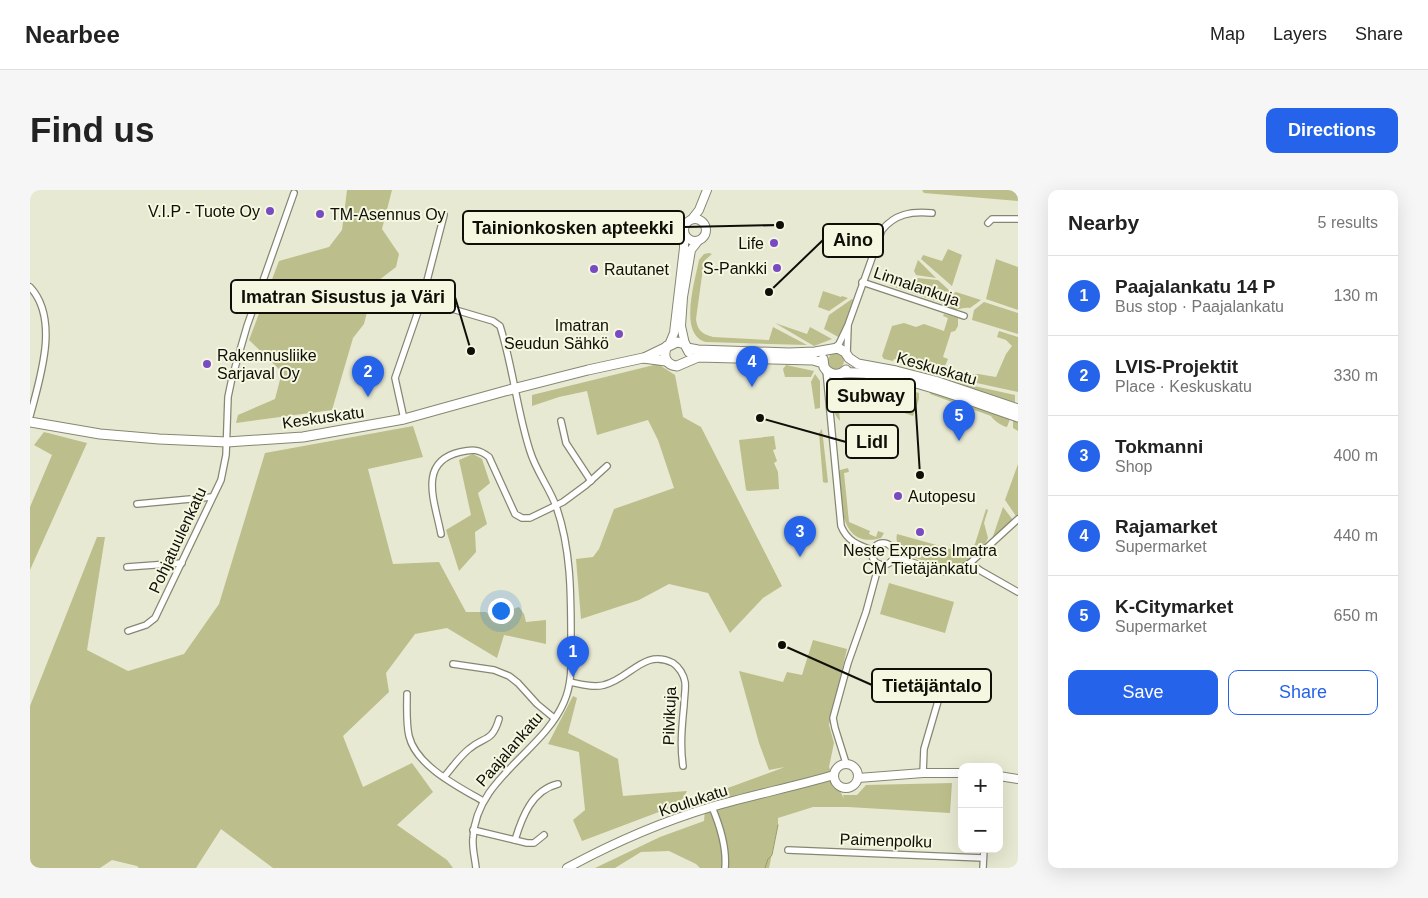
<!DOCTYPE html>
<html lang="en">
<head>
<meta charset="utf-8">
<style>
	body { margin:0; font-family:Arial,sans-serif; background:#f6f6f6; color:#222 }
	.controls { position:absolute; right:15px; bottom:15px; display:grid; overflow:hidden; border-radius:10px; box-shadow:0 5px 20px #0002 }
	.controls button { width:45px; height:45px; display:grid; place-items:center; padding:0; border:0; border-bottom:1px solid #e0e0e0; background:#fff; color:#222; font:25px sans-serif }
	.you { position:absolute; left:470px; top:420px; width:18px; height:18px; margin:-12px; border:4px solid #fff; border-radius:50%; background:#1a73e8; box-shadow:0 0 0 8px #1a73e833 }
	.badge { display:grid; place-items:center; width:32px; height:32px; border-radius:50%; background:#2563eb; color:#fff; font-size:16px; font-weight:700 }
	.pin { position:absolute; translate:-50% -41px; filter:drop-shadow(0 1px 2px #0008) }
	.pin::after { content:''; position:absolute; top:26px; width:18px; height:15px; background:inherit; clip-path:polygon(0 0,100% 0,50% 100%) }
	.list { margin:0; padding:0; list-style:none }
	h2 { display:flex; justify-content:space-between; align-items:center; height:65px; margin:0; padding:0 20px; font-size:21px }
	h2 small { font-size:16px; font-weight:400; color:#767676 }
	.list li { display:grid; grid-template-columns:32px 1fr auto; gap:15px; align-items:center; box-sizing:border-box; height:80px; padding:0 20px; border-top:1px solid #e0e0e0 }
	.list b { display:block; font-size:19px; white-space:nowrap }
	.list p { margin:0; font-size:16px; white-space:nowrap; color:#767676 }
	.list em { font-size:16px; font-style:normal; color:#767676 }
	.actions { display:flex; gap:10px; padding:15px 20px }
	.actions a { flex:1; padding:11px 0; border:1px solid #2563eb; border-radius:10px; text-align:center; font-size:18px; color:#2563eb }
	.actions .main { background:#2563eb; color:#fff }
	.map { position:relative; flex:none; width:988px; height:678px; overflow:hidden; border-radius:10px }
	header { display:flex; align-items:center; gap:30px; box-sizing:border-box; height:70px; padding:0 25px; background:#fff; border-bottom:1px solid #e0e0e0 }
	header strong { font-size:24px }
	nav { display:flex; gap:28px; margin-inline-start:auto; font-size:18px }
	.intro { display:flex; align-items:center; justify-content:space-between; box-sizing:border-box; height:120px; padding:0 30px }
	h1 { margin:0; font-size:35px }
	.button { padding:12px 22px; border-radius:10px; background:#2563eb; color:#fff; font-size:18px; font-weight:700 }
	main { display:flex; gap:30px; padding:0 30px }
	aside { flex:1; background:#fff; border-radius:10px; box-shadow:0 5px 20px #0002 }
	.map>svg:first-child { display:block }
</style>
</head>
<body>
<header>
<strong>Nearbee</strong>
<nav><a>Map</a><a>Layers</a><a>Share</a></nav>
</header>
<div class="intro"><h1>Find us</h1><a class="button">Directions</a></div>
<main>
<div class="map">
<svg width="988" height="678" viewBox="0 0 988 678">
	<rect width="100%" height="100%" fill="#e8e9d2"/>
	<!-- green -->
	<g fill="#bcbe8c">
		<path d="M317,0H362L352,39L369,64L366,77L344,94L334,134L323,148L302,220L206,233L208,225L245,209L252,182L219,150L249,71L299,57L312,40Z"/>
		<path d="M892,0H988V11L894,3Z"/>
		<path d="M918,59L932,65L922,96L891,69L893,65L912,71Z"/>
		<path d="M679,63L682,64L674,71L666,129C667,140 672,144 683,147L739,150L743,137L777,155L676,152C648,145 665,91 669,70L674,64Z"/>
		<path d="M966,69L988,77V120L956,109Z"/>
		<path d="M888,70L906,88L886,85L884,81Z"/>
		<path d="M861,87L881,93L887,88L908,90L921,102L914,114L859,95Z"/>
		<path d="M793,101L811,107L812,106L818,108L799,121L788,117Z"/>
		<path d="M926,102L951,110L940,118C932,116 924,124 919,115L924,103Z"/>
		<path d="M822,109L823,110L810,148L794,139L799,125Z"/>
		<path d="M954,112L988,123V144L942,130L944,120Z"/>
		<path d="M914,124L928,128V136L925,141L921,142L913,167L918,169L915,176L912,175L908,184L868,172V170L864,169L863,171L854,169L852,166L862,136L874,133L886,137L894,134L914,141L918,128L913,126Z"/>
		<path d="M745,133L777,144L780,137L802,149L784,156Z"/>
		<path d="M969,141L988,147V202L919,187L920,184H948L966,187L976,164L982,156L976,150L967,147Z"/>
		<circle cx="806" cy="171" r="8"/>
		<path d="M628,174L645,185L653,227L671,237L752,396L733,408L700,443L678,403L639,394L609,410L551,429L546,369L563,367L569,359L584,319L644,298L628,250L618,230L567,245L557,201L529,207L502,216V205Z"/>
		<path d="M756,175L784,181L781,187H755L753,179Z"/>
		<path d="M889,181L917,190L985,205V214L888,184Z"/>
		<path d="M785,184L790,191V218L785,219L781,192Z"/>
		<path d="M826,189L867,196L889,203V209L883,226L857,217L824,220L823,212Z"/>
		<path d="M819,192H822L819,210L821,220L809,221L810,231C800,220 803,209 805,195L814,193L815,195L820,194Z"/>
		<path d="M902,200L988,229V241L983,238V230L980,229L977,237C972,236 963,230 961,226L900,204Z"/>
		<path d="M383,236L393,267L338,279L363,374L409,372L436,422H456L464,429L465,421L474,422L489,417L494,424L496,432L516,430V454L474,445L467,468L417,438L385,444L356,483L359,502L313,546L333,597L382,573L403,602L367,635L417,670L423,678H243L191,639L166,678H109L107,676L82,670L70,678H0V516L67,347H75L57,460L98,481L154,464L189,414L235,263Z"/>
		<path d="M792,239L798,292L796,293L793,292L789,243Z"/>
		<path d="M14,242L57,253L0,380V317L22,265L4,255Z"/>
		<path d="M744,246L746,259L743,260L747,271L744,273L748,282L749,299L718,301L716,300L709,250Z"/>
		<path d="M443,264L452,269L460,293L448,303L457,334L445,342L446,362L429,381L416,340L441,325L429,270Z"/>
		<path d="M988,274V325L986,326L975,310Z"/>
		<path d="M818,278L819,282L814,283L819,332L840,341L839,344L846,347L848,341L854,343L851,348C809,360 811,310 808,284L810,280Z"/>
		<path d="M973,317L983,330L962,349Z"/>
		<path d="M956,319L958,320L954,333L958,348L954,356L934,374L918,378L875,365V362C869,357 865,352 867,344L935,363L945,354Z"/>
		<path d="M859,393L924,412L915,443L850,424Z"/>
		<path d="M783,450L817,459L799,535L804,553L799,577L814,609L813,605H827L836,595L922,593L920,623L818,617H783L748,628V635L739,678H670L666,674L639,661L611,662L585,678H565L630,647L674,631L676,606L755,577L739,580L729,553L709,481L753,492L757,482L772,485Z"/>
		<path d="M543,506L547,508L538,543L588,569L593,606L657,601L650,614L552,651L543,630L555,620L549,562L518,554Z"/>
	</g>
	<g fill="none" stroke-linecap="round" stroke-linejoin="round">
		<!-- stream -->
		<path stroke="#9b9d66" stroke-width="1" d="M735,678L738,669L742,665L748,635"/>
		<defs>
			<g id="minor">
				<path d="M958,33L962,29H988"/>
				<path d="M832,92L934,126"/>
				<path d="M0,97C30,129 10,188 0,226"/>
				<path d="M392,110L463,131L470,136C483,177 487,221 500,261C506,281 519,297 526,316C541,358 541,404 541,448C541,469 543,492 534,512C512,563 446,588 443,648C442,658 445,668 446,678"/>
				<path d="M804,158L809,154L818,135L852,40C865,24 881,21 902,23"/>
				<path d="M817,164L818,137"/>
				<path d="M796,180L811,336C817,351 828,355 842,360"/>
				<path d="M801,207L804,192L809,184"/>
				<path d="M374,229L365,188L392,110L414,25"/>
				<path d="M531,231L536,253L561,291"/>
				<path d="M107,314L182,307"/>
				<path d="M411,344C405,312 387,272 430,262C442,259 449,259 459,267L485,324L492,328H500L533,312L556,295L577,276"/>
				<circle cx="853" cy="364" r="11"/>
				<path d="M864,367L915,382L930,379L940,373L988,329"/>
				<path d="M940,373L951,381L988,402"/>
				<path d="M97,377L152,373"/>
				<path d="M98,441L116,435L125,428L191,290L196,265L198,207L202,188L217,136L264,3"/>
				<path d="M423,474L464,480L479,486L488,493L507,514L524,528"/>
				<path d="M540,492C550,494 563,498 574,495C600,489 614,458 643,473C649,477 654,485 655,492C656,499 654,508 654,515C652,535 650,556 653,576"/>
				<path d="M377,504C377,517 376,533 379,546C386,576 429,597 453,611"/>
				<path d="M816,573L805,538L803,528L818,473L836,422L849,374"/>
				<path d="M893,583L894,559L911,501"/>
				<path d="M414,587C422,578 429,567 439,559C454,546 462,553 469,529"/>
				<path d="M682,617C690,636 697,657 695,678"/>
				<path d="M443,640L497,653H504L514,645"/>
				<path d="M485,650C492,627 502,600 528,594"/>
				<path d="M758,660L953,668"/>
				<path d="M953,678L954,659"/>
			</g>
			<g id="tertiary">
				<circle cx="665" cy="40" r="11"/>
				<path d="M662,29L669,20L677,0"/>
				<path d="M655,154L651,136L653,107L661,60L668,51"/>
				<path d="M639,155L644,143L654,58V45"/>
				<circle cx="816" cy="586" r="12"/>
				<path d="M969,586L988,589"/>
				<path d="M828,588L893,583H932"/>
				<path d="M537,678C583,653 631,632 681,617C722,605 763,597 804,585"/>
			</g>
			<g id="secondary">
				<path d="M637,156C632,166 636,175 647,176L668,167L783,170L793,173"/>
				<path d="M657,158L668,160L759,163L785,162L808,158L815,162L819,168L828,174L866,181L905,191L988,219"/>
				<path d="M614,168L647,152L655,154L659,162"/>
				<path d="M793,169L794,177C799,185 809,187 816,180"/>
				<path d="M813,183C868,180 936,210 988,227"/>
				<path d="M0,232L70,244L129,249L197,252L273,247L374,229L475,201L558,180L613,168L636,171"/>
			</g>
		</defs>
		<!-- minor casing -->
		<use href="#minor" stroke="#868772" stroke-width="8"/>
		<!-- tertiary casing -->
		<use href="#tertiary" stroke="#868772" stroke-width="10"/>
		<!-- secondary casing -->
		<use href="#secondary" stroke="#868772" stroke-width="11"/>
		<!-- minor -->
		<use href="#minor" stroke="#fff" stroke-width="5.5"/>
		<!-- tertiary -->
		<use href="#tertiary" stroke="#fff" stroke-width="8"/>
		<!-- secondary -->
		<use href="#secondary" stroke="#fff" stroke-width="9"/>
	</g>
	<!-- markers -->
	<g fill="#794bc3" stroke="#f5f7e0" stroke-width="2">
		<circle cx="240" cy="21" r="5"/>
		<circle cx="290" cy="24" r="5"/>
		<circle cx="744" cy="53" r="5"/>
		<circle cx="747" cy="78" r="5"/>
		<circle cx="564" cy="79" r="5"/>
		<circle cx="589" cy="144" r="5"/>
		<circle cx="177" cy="174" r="5"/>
		<circle cx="868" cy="306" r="5"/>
		<circle cx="890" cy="342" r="5"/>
	</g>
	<g text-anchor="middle" stroke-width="4" stroke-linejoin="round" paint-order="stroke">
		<!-- poi labels -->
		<g font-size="16" fill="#0f0f08" stroke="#f5f7e0" text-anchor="end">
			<text x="230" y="27">V.I.P - Tuote Oy</text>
			<text x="300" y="30" text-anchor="start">TM-Asennus Oy</text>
			<text x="734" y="59">Life</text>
			<text x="737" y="84">S-Pankki</text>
			<text x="574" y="85" text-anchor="start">Rautanet</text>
			<text x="579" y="141">Imatran<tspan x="579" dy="18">Seudun Sähkö</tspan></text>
			<text x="187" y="171" text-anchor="start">Rakennusliike<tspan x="187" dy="18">Sarjaval Oy</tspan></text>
			<text x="878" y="312" text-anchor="start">Autopesu</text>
			<text x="890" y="366" text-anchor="middle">Neste Express Imatra<tspan x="890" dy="18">CM Tietäjänkatu</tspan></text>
		</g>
		<!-- street labels -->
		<g font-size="16" fill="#0f0f08" stroke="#f5f7e0">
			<text transform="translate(887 96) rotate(19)" y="6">Linnalankuja</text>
			<text transform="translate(907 178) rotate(16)" y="6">Keskuskatu</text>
			<text transform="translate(293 227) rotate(-8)" y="6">Keskuskatu</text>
			<text transform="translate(147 350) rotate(-65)" y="6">Pohjatuulenkatu</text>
			<text transform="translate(639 526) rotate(-88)" y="6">Pilvikuja</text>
			<text transform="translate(479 559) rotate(-49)" y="6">Paajalankatu</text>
			<text transform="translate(663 610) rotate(-18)" y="6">Koulukatu</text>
			<text transform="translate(856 650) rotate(2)" y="6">Paimenpolku</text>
		</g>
	</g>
	<!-- callouts -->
	<path fill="none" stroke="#0f0f08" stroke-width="2" d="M750 35L654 37M739 102L793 50M441 161L425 107M890 285L885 206M730 228L816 252M752 455L842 495"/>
	<g fill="#0f0f08" stroke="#f5f7e0" stroke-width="2">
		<circle cx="750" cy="35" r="5"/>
		<circle cx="739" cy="102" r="5"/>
		<circle cx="441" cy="161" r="5"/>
		<circle cx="890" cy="285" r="5"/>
		<circle cx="730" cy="228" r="5"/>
		<circle cx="752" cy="455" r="5"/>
	</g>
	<g fill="#f5f7e0" stroke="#0f0f08" stroke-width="2">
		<rect x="433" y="21" width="221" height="33" rx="5"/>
		<rect x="793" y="34" width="60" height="33" rx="5"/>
		<rect x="201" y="90" width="224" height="33" rx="5"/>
		<rect x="797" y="189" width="88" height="33" rx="5"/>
		<rect x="816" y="235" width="52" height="33" rx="5"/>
		<rect x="842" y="479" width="119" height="33" rx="5"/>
	</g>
	<g font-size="18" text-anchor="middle" font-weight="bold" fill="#0f0f08">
		<text x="543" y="44">Tainionkosken apteekki</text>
		<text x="823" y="56">Aino</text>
		<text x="313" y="113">Imatran Sisustus ja Väri</text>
		<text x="841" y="212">Subway</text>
		<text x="842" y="258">Lidl</text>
		<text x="902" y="502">Tietäjäntalo</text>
	</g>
</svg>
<div class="controls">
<button>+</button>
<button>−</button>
</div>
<div class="you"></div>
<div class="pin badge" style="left:543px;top:487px">1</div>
<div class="pin badge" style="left:338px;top:207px">2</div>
<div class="pin badge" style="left:770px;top:367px">3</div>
<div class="pin badge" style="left:722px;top:197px">4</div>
<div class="pin badge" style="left:929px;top:251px">5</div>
</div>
<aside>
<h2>Nearby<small>5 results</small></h2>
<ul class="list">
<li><span class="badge">1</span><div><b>Paajalankatu 14 P</b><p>Bus stop · Paajalankatu</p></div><em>130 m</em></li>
<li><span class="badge">2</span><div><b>LVIS-Projektit</b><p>Place · Keskuskatu</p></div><em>330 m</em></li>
<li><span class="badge">3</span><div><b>Tokmanni</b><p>Shop</p></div><em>400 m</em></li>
<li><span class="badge">4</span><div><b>Rajamarket</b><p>Supermarket</p></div><em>440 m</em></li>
<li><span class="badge">5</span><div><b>K-Citymarket</b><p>Supermarket</p></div><em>650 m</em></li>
</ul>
<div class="actions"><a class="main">Save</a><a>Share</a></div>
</aside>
</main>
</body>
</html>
